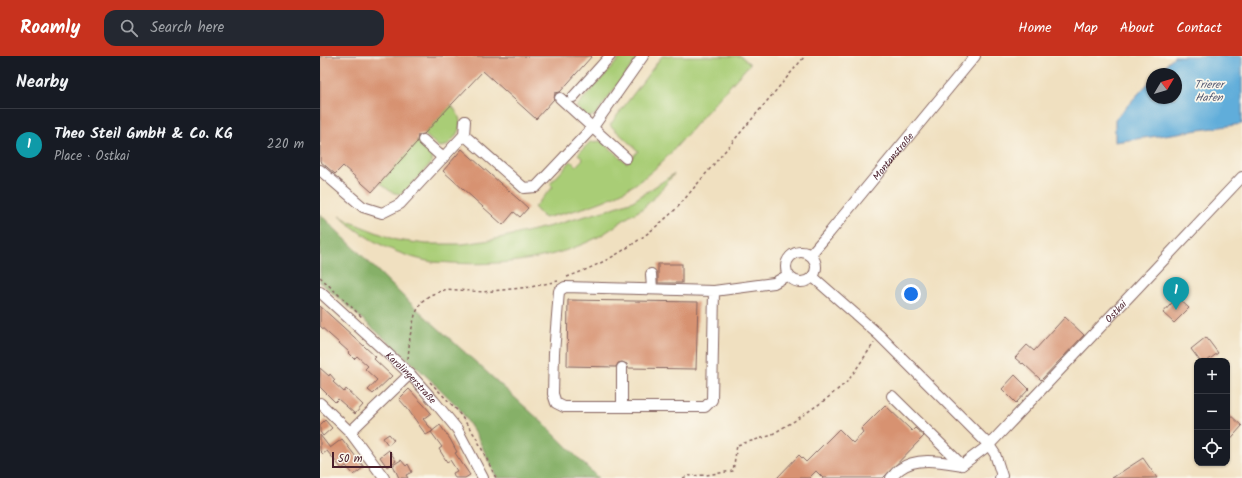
<!DOCTYPE html>
<html lang="en">
<head>
<meta charset="utf-8">
<style>
	body { margin:0; font-family:Kalam,sans-serif; background:#242831; color:#f1f3f6 }
	.controls { position:absolute; right:12px; bottom:12px; display:grid; overflow:hidden; border-radius:8px; box-shadow:0 1px 3px #0004 }
	.controls button { width:36px; height:36px; display:grid; place-items:center; padding:0; border:0; border-bottom:1px solid #363941; background:#171b24; color:#f1f3f6; font:20px sans-serif }
	.compass { position:absolute; left:826px; top:12px; width:36px; height:36px; border-radius:50%; background:#171b24; box-shadow:0 1px 3px #0004; rotate:52deg }
	.scale { position:absolute; left:12px; bottom:10px; width:60px; box-sizing:border-box; padding-left:4px; border:2px solid #4a1f2b; border-top:0; font-size:11px; line-height:14px; white-space:nowrap; color:#4a1f2b; -webkit-text-stroke:3px #fbf7ec; paint-order:stroke }
	.you { position:absolute; left:591px; top:238px; width:14px; height:14px; margin:-10px; border:3px solid #fff; border-radius:50%; background:#1a73e8; box-shadow:0 0 0 6px #1a73e833 }
	.badge { display:grid; place-items:center; width:26px; height:26px; border-radius:50%; background:#c8321e; color:#fff; font-size:13px; font-weight:700 }
	.pin { position:absolute; translate:-50% -33px; filter:drop-shadow(0 1px 2px #0008) }
	.pin::after { content:''; position:absolute; top:21px; width:14px; height:12px; background:inherit; clip-path:polygon(0 0,100% 0,50% 100%) }
	.list { margin:0; padding:0; list-style:none }
	h2 { display:flex; justify-content:space-between; align-items:center; height:52px; margin:0; padding:0 16px; font-size:17px }
	h2 small { font-size:13px; font-weight:400; color:#9ea1a6 }
	.list li { display:grid; grid-template-columns:26px 1fr auto; gap:12px; align-items:center; box-sizing:border-box; height:72px; padding:0 16px; border-top:1px solid #363941 }
	.list b { display:block; font-size:15px; white-space:nowrap }
	.list p { margin:0; font-size:13px; white-space:nowrap; color:#9ea1a6 }
	.list em { font-size:13px; font-style:normal; color:#9ea1a6 }
	.icon { flex:none; width:22px; height:22px; fill:none; stroke:currentColor; stroke-width:2; stroke-linecap:round; stroke-linejoin:round }
	.map { position:relative; flex:none; width:922px; height:422px; overflow:hidden }
	header { display:flex; align-items:center; gap:24px; box-sizing:border-box; height:56px; padding:0 20px; background:#c8321e; color:#fff }
	header strong { font-size:19px }
	nav { display:flex; gap:22px; margin-inline-start:auto; font-size:14px }
	.search { width:280px; height:36px; background:#242831; display:flex; align-items:center; gap:10px; box-sizing:border-box; padding:0 14px; border-radius:12px; color:#9ea1a6; font-size:15px }
	main { display:flex }
	aside { flex:1; background:#171b24 }
	.map>svg:first-child { display:block }
</style>
</head>
<body>
<header>
<strong>Roamly</strong>
<div class="search"><svg class="icon" aria-label="search" viewBox="0 0 24 24"><circle cx="10" cy="10" r="6"/><path d="M15 15l6 6"/></svg>Search here</div>
<nav><a>Home</a><a>Map</a><a>About</a><a>Contact</a></nav>
</header>
<main>
<aside>
<h2>Nearby<small></small></h2>
<ul class="list">
<li><span class="badge" style="background:#0f9aa8">1</span><div><b>Theo Steil GmbH &amp; Co. KG</b><p>Place · Ostkai</p></div><em>220 m</em></li>
</ul>
</aside>
<div class="map">
<svg width="922" height="422" viewBox="0 0 922 422">
	<rect width="100%" height="100%" fill="#fbf7ec"/>
	<filter id="ink" filterUnits="userSpaceOnUse"><feTurbulence type="fractalNoise" baseFrequency=".025" numOctaves="2"/><feDisplacementMap in="SourceGraphic" scale="8" xChannelSelector="R" yChannelSelector="G"/><feConvolveMatrix kernelMatrix="1 2 1 2 8 2 1 2 1" color-interpolation-filters="sRGB"/></filter>
	<filter id="wash" filterUnits="userSpaceOnUse"><feTurbulence type="fractalNoise" baseFrequency=".012" numOctaves="4" result="noise"/><feDisplacementMap in="SourceGraphic" scale="16" xChannelSelector="R" yChannelSelector="G"/><feGaussianBlur stdDeviation="0.9" result="paint"/><feColorMatrix in="noise" values="0 0 0 0 0 0 0 0 0 0 0 0 0 0 0 0 0 1.4 0 .05"/><feComposite in="paint" operator="in"/></filter>
	<g filter="url(#wash)">
		<rect width="100%" height="100%" fill="#f0e0c0"/>
		<!-- green -->
		<g fill="#a9cd76" stroke="#7a7650">
			<path d="M302,0H319L276,58L270,61H268L256,51Z"/>
			<path d="M342,0H421L430,8C411,28 393,49 375,69C354,94 333,119 304,135C279,149 251,156 224,162L214,151L233,131L230,128L251,105L256,110L263,103L258,98L270,86L281,85L307,107L318,95L290,69Z"/>
			<path d="M131,49C146,65 141,77 126,90L119,91L104,78Z"/>
			<path d="M98,84C105,90 114,96 112,106L84,137C74,140 67,133 60,127Z"/>
			<path d="M354,118C344,130 335,142 323,152C318,156 311,159 305,163C297,169 288,175 280,180C235,204 181,210 132,207C124,206 115,207 107,205C75,198 42,182 19,159L30,166L76,184L106,188H143L171,184L227,171L287,154L313,145Z"/>
		</g>
		<!-- forest -->
		<path fill="#86b067" stroke="#686849" d="M0,158L86,243L224,368L278,422H177L157,380L139,352L117,330L88,303L0,226Z"/>
		<!-- water -->
		<path fill="#61adda" stroke="#566682" d="M854,0H922V68L795,86V63L832,23V42H856V18H837Z"/>
		<g id="blocks">
			<!-- building -->
			<g fill="#d79271">
				<path d="M0,0H272L240,36L235,37L234,43L216,63L163,15L104,78L98,79L97,86L52,136L23,110L15,118L0,105Z"/>
				<path d="M142,93L208,152L200,161L194,156L183,169L123,115Z"/>
				<rect x="338" y="208" width="24" height="19"/>
				<path d="M857,241L869,252L854,267L843,257Z"/>
				<path d="M248,244L378,246L376,313L308,312L307,308L302,306L298,307L296,311L247,310Z"/>
				<path d="M0,250L56,301L54,303L72,320L53,338L48,334L57,324L45,313L48,310L37,300L34,303L28,297L29,296L0,270Z"/>
				<path d="M745,261L764,279L721,324L703,307L702,308L695,302L707,289L714,295Z"/>
				<path d="M886,281L898,297L887,305H880L871,293Z"/>
				<path d="M0,312L9,320L10,318L15,324L13,326L24,336L26,333L43,349L35,358L18,343L15,346L0,331Z"/>
				<path d="M695,319L709,333L696,347L682,333Z"/>
				<path d="M89,333L103,348L111,357L103,363L113,375L106,379L87,352L79,343Z"/>
				<path d="M565,349L592,375L595,372L604,380L563,422H503L496,415L489,422H457L479,399L486,406L519,373L533,387L543,376L541,373Z"/>
				<path d="M907,356L922,370L907,387Z"/>
				<path d="M5,364L12,372L3,380L0,376V369Z"/>
				<path d="M120,369L130,383L137,396L135,397L150,419L145,422H135L133,417L137,415L130,404L127,406L119,393L122,391L111,376Z"/>
				<path d="M69,378L74,384L68,389L63,382Z"/>
				<path d="M0,379L10,392L22,383L44,411L34,419L26,410L22,413L7,395L3,398L0,395Z"/>
				<path d="M69,394L76,405L67,411L60,401Z"/>
				<path d="M823,402L837,422H792Z"/>
				<path d="M81,404L86,410L88,408L92,416L86,419L88,422H79L73,409Z"/>
			</g>
		</g>
	</g>
	<g filter="url(#ink)">
		<use href="#blocks" fill-opacity="0" stroke="#84635f" stroke-width="1"/>
		<g fill="none" stroke-linecap="round" stroke-linejoin="round">
			<defs>
				<g id="minor">
					<path d="M253,41L290,0"/>
					<path d="M240,42L306,102"/>
					<path d="M144,79L204,132L216,131L273,71L323,0"/>
					<path d="M103,84L123,102"/>
					<path d="M0,114L43,151L62,157L80,148L144,79L145,65"/>
					<circle cx="481" cy="211" r="15"/>
					<path id="s1" d="M490,199L509,177L655,0"/>
					<path d="M331,218L332,233"/>
					<path d="M493,221L559,279L669,389L675,398L682,420L680,422"/>
					<path d="M394,235L392,344L385,351H244L236,347L233,338L234,297L239,235L245,231L394,235L454,227L468,219"/>
					<path id="s2" d="M0,236L90,318L114,345L137,373L163,422"/>
					<path d="M302,312V351"/>
					<path id="s3" d="M572,340L642,409L669,389L922,121"/>
					<path d="M0,347L30,376L64,422"/>
					<path d="M30,376L90,318"/>
					<path d="M571,422C574,419 577,415 580,413C597,400 623,406 642,409"/>
				</g>
			</defs>
			<!-- minor casing -->
			<use href="#minor" stroke="#84635f" stroke-width="12"/>
			<!-- path -->
			<g stroke="#84635f" stroke-width="1.5" stroke-dasharray="3 3" stroke-linecap="butt">
				<path d="M0,221L43,262"/>
				<path d="M247,221C292,205 323,184 357,152L485,0"/>
				<path d="M88,303L90,280L95,259L101,246L110,239L127,233L163,236L211,231L238,225"/>
				<path d="M110,326L136,353L156,381L176,422"/>
				<path d="M363,422L368,420L386,419L413,415L417,389L449,380L476,364L505,344L528,325L554,287"/>
			</g>
			<!-- minor -->
			<use href="#minor" stroke="#fff" stroke-width="10"/>
		</g>
	</g>
	<g text-anchor="middle" stroke-width="3.5" stroke-linejoin="round" paint-order="stroke">
		<!-- street labels -->
		<g font-size="10" fill="#4a1f2b" stroke="#fbf7ec">
			<text dy="4" stroke="none"><textPath href="#s1" startOffset="129">Montanstraße</textPath></text>
			<text dy="4" stroke="none"><textPath href="#s3" startOffset="316">Ostkai</textPath></text>
			<text dy="4" stroke="none"><textPath href="#s2" startOffset="125">Karolingerstraße</textPath></text>
		</g>
		<!-- water labels -->
		<g font-size="11" font-style="italic" fill="#535871" stroke="#fbf7ec">
			<text x="889" y="32">Trierer<tspan x="889" dy="13">Hafen</tspan></text>
		</g>
	</g>
</svg>
<div class="controls">
<button>+</button>
<button>−</button>
<button><svg class="icon" aria-label="locate" viewBox="0 0 24 24"><circle cx="12" cy="12" r="6"/><path d="M12 2v4M12 18v4M2 12h4M18 12h4"/></svg></button>
</div>
<svg class="compass" viewBox="-18 -18 36 36"><path d="M0-13l5 13h-10z" fill="#e53935"/><path d="M0 13l5-13h-10z" fill="#9ea1a6"/></svg>
<div class="scale">50 m</div>
<div class="you"></div>
<div class="pin badge" style="left:856px;top:254px;background:#0f9aa8">1</div>
</div>
</main>
</body>
</html>
